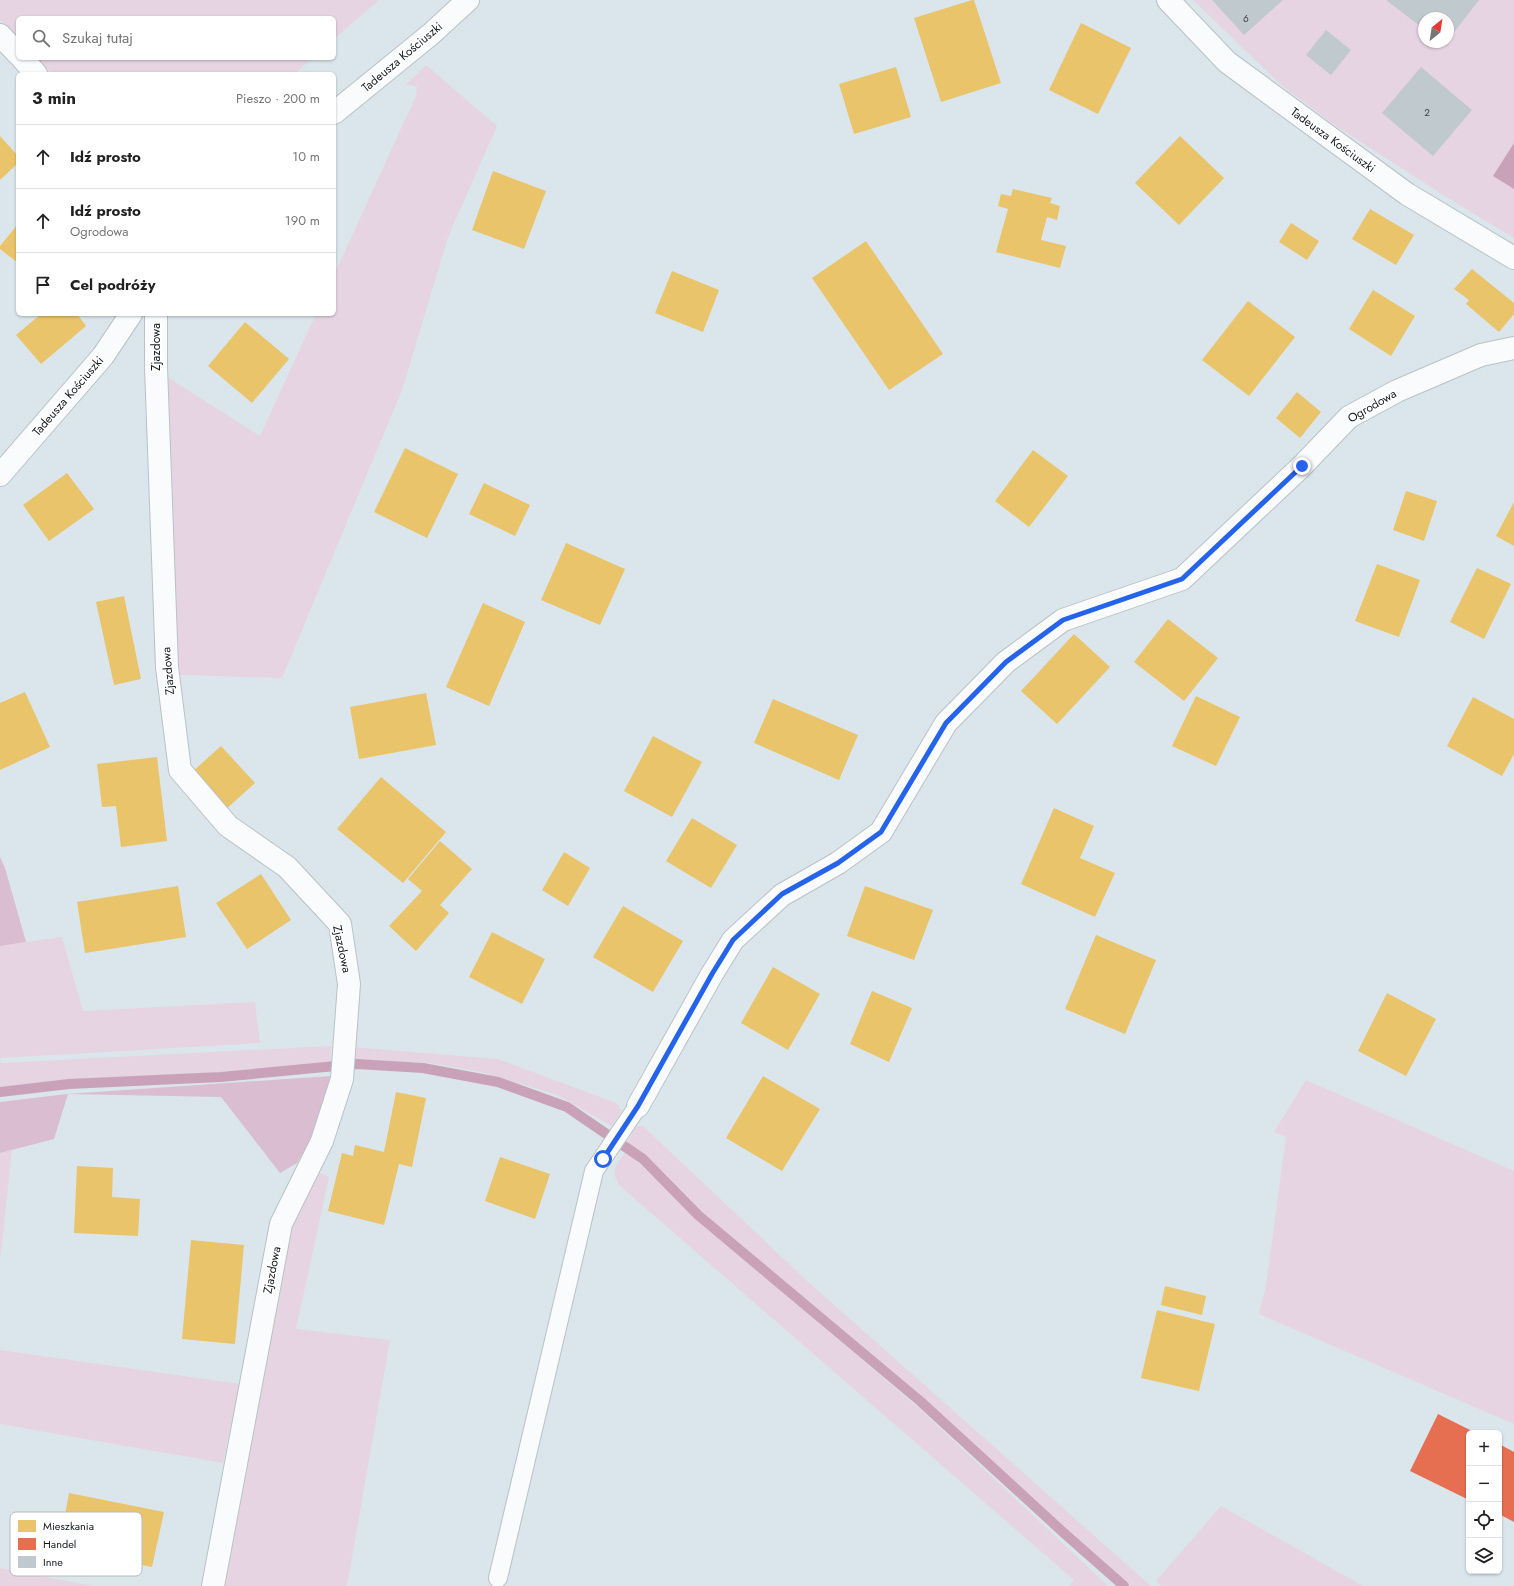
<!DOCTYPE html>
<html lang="pl">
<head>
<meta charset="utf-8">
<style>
	body { margin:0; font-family:Jost,sans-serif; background:#f6f6f6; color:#222 }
	.controls { position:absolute; right:12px; bottom:12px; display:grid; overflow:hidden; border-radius:6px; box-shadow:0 1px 3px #0004 }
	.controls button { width:36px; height:36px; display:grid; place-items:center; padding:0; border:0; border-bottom:1px solid #e0e0e0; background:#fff; color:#222; font:20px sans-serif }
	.compass { position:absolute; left:1418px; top:12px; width:36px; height:36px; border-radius:50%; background:#fff; box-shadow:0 1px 3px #0004; rotate:30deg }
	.stop { position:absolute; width:12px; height:12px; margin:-9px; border:3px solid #2563eb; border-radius:50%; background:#fff }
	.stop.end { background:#2563eb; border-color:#fff; box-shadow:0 1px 4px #0008 }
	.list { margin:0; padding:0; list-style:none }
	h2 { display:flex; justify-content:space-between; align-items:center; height:52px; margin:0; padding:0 16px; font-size:17px }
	h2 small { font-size:13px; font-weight:400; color:#767676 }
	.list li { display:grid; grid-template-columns:26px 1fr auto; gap:12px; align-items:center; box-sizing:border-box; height:64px; padding:0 16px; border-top:1px solid #e0e0e0 }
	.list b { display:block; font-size:15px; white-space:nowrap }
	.list p { margin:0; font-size:13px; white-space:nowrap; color:#767676 }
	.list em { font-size:13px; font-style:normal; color:#767676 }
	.icon { flex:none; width:22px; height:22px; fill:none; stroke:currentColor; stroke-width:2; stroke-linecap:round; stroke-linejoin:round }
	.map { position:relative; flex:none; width:1514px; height:1586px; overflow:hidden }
	.search { position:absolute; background:#fff; box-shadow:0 1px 3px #0004; left:16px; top:16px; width:320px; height:44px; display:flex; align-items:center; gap:10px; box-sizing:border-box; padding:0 14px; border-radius:6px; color:#767676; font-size:15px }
	.panel { position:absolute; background:#fff; box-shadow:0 1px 3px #0004; left:16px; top:72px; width:320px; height:244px; border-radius:6px }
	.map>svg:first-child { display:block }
</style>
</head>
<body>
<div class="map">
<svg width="1514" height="1586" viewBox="0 0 1514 1586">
	<rect width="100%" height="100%" fill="#dae6ec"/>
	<!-- green -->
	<g fill="#e6d4e2" fill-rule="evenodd">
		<path d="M0,0H379L334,39V18H18V38L0,20Z"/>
		<path d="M1193,0H1514V143L1494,176L1514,189V238L1448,198L1336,126L1281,85ZM1424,18H1448V42H1424Z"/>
		<path d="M37,58H313L294,74H52Z"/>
		<path d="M426,65L497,126L448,237L402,390L282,678L178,675L164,375L260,436L316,314H334V275L416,96L417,86L406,85Z"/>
		<path d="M62,937L83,1011L255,1002L260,1043L0,1058L1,1063L331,1046L330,1063L0,1090V946Z"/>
		<path d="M354,1047L498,1059L616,1103L621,1110L618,1117L612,1126L555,1094L481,1072L430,1063L354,1059Z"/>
		<path d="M1306,1080L1514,1171V1424L1259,1314L1266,1286L1286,1137L1274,1132Z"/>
		<path d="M636,1126H643L806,1280L1151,1586H1131L907,1387L703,1215L627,1143Z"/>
		<path d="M12,1150L0,1261V1153Z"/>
		<path d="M626,1151L696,1218L921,1410L1108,1586H1069L1074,1580L620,1186C609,1169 616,1166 626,1151Z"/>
		<path d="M316,1171L329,1177L296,1329L390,1340L347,1586H224L288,1225Z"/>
		<path d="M0,1350L240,1384L223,1463L0,1424Z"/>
		<path d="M1221,1506L1363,1586H1161L1156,1581Z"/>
		<path d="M0,1568L93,1586H0Z"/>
	</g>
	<!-- forest -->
	<g fill="#dabdd0">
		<path d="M0,857L5,868L26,942L0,946Z"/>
		<path d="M331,1076L326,1102L313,1136L297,1163L280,1173L221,1097L68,1094L54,1139L0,1153V1102L67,1094Z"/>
	</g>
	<!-- water -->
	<path fill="#c9a2b9" d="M1514,143V189L1493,176Z"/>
	<!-- homes -->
	<g fill="#e9c46a">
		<path d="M972,0H974L1001,83L941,102L914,18Z"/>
		<path d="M1081,23L1131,48L1098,114L1049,90Z"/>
		<path d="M896,67L911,117L854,134L839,84Z"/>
		<path d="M0,136L18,156V163L0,180Z"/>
		<path d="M1180,136L1224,178L1179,225L1135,183Z"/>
		<path d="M493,171L546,191L524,249L472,230Z"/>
		<path d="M1013,189L1052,198L1050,203L1060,206L1057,220L1047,217L1041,240L1066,246L1060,268L996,252L1008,209L998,206L1001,194L1011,196Z"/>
		<path d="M1370,209L1414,235L1396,265L1352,239Z"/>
		<path d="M1291,223L1319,241L1307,260L1279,242Z"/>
		<path d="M18,224V263L0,249V246Z"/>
		<path d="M866,241L943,354L889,390L812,278Z"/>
		<path d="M1472,269L1514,303V314L1499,332L1466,304L1469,300L1454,289Z"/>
		<path d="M672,271L719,290L703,332L655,313Z"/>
		<path d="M1373,290L1415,316L1391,356L1349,329Z"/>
		<path d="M1248,301L1295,337L1249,396L1202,360Z"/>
		<path d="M41,314H77L86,326L41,364L16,335Z"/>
		<path d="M245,322L289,359L252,403L208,366Z"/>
		<path d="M1297,392L1321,412L1300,438L1276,418Z"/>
		<path d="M405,448L458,474L427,538L374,512Z"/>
		<path d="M1033,450L1068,476L1029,527L995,501Z"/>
		<path d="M67,473L94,509L49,541L23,505Z"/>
		<path d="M484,483L530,505L515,536L469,514Z"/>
		<path d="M1406,491L1437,501L1424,541L1393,530Z"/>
		<path d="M1514,502V546L1496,536Z"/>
		<path d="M566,543L625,569L600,625L541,600Z"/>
		<path d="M1377,564L1420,580L1399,637L1355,621Z"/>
		<path d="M1477,568L1511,584L1484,639L1450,622Z"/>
		<path d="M124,596L141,679L114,685L96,602Z"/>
		<path d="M483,603L525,622L489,706L446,687Z"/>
		<path d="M1168,619L1218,658L1184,701L1134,662Z"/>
		<path d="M1074,634L1110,667L1057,724L1021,691Z"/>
		<path d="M25,692L50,747L0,770V703Z"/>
		<path d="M426,693L436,745L359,759L350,707Z"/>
		<path d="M1196,696L1240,717L1216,766L1172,746Z"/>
		<path d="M1473,697L1514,719V754L1502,776L1447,746Z"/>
		<path d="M773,699L858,735L839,780L754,743Z"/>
		<path d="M653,736L702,762L672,817L624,791Z"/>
		<path d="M221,746L255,783L225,810L191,773Z"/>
		<path d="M157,757L167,841L121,847L116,806L102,807L97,764Z"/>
		<path d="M381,777L446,832L403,883L337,829Z"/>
		<path d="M1054,808L1094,826L1080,858L1115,873L1095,917L1021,884Z"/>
		<path d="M692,818L737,845L711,888L666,861Z"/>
		<path d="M440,841L472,869L440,905L449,913L416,951L389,926L422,891L408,879Z"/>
		<path d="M564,852L590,868L568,906L542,890Z"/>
		<path d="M261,874L291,920L247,949L216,903Z"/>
		<path d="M178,886L186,937L85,953L77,902Z"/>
		<path d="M865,886L933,910L914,960L847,936Z"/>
		<path d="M623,906L683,941L653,992L593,957Z"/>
		<path d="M492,932L545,959L522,1004L469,977Z"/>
		<path d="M1096,935L1156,960L1125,1034L1065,1009Z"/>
		<path d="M773,967L820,994L788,1050L741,1023Z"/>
		<path d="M872,991L912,1008L889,1062L850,1044Z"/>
		<path d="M1387,993L1436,1019L1406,1076L1358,1051Z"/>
		<path d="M763,1076L820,1109L782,1171L726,1138Z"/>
		<path d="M396,1092L426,1098L412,1167L399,1164L384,1225L328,1211L342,1153L353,1156L355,1145L384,1152Z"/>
		<path d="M500,1157L550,1174L535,1219L485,1201Z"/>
		<path d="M77,1166L113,1168L112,1197L140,1199L138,1236L74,1233Z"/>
		<path d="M191,1240L244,1245L235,1344L182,1339Z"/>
		<path d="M1165,1286L1206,1296L1202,1315L1161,1305Z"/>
		<path d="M1157,1310L1215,1324L1199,1391L1141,1378Z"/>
		<path d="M69,1493L164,1512L152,1567L59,1549Z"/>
	</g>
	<!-- shops -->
	<g fill="#e76f51">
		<path d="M1438,1414L1476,1433H1469V1500L1410,1471Z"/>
		<path d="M1499,1444L1514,1452V1522L1499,1514Z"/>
	</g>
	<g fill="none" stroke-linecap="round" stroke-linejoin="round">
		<!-- stream -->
		<path stroke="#c9a2b9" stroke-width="10" d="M0,1092L69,1084L221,1077L357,1064L423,1068L498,1082L567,1107L643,1159L698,1215L920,1401L1065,1534L1124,1586"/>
	</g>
	<!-- building -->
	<g fill="#c0c9ce">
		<path d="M1212,0H1283L1244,35Z"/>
		<path d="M1386,0H1479L1448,40V18H1424V29Z"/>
		<path d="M1326,30L1351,50L1331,75L1306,55Z"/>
		<path d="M1421,67L1472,110L1433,156L1382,113Z"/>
	</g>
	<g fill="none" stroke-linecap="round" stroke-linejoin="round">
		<defs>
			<path id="lane" d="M498,1578L594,1171L638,1106"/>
			<g id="street">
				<path d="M0,35L18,54"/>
				<path d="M22,58L36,74"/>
				<path d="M156,314V367L167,667L180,770L228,826L287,867L340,924L349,984L342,1079L322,1141L281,1224L213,1586"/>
				<path d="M638,1106L712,974L733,940L782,895L838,863L881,832L946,723L1006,662L1063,620L1182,579L1302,466L1349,417L1397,391L1481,355L1514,348"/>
			</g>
			<g id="secondary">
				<path d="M1168,0L1227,62L1407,194L1514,258"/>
				<path d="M334,113L431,34L468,0"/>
				<path d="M0,475L103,356L131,314"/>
			</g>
		</defs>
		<!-- lane casing -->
		<use href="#lane" stroke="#b9c2c7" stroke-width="20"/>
		<!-- street casing -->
		<use href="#street" stroke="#b9c2c7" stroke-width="24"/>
		<!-- secondary casing -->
		<use href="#secondary" stroke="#b9c2c7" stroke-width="24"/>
		<!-- lane -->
		<use href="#lane" stroke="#f9fbfc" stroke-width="18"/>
		<!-- street -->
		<use href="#street" stroke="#f9fbfc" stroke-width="22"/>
		<!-- secondary -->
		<use href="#secondary" stroke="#f9fbfc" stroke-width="22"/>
	</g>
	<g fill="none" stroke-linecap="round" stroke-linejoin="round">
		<!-- route -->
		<path stroke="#2563eb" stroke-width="5" d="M603,1159L638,1106L712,974L733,940L782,894L838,863L881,832L946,723L1006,662L1063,620L1182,579L1302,466"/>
	</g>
	<g text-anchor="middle" stroke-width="4" stroke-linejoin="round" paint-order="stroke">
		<!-- number labels -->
		<g font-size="10" fill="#3e464a">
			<text x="1246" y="22">6</text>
			<text x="1427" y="116">2</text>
		</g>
		<!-- street labels -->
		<g font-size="12" fill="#131a1e" stroke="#fff">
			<text transform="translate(402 57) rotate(-40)" y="4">Tadeusza Kościuszki</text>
			<text transform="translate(1333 140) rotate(36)" y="4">Tadeusza Kościuszki</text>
			<text transform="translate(156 347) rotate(-90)" y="4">Zjazdowa</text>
			<text transform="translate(68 396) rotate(-49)" y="4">Tadeusza Kościuszki</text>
			<text transform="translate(1372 406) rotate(-30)" y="4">Ogrodowa</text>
			<text transform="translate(168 671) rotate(-95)" y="4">Zjazdowa</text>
			<text transform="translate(342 949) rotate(78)" y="4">Zjazdowa</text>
			<text transform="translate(272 1270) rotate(-79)" y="4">Zjazdowa</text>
		</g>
	</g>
	<!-- legend -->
	<rect x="10" y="1512" width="132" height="64" rx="6" fill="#fff" stroke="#b8babc" stroke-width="1"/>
	<rect x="18" y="1520" width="18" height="12" fill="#e9c46a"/>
	<rect x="18" y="1538" width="18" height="12" fill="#e76f51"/>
	<rect x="18" y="1556" width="18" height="12" fill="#c0c9ce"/>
	<g font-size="11" fill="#131a1e">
		<text x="43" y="1530">Mieszkania</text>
		<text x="43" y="1548">Handel</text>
		<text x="43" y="1566">Inne</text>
	</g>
</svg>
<div class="controls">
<button>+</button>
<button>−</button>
<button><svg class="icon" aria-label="locate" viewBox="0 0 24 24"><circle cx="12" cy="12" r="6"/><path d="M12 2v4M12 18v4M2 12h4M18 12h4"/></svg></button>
<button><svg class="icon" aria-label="layers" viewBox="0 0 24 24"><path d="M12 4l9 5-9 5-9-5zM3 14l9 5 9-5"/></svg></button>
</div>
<svg class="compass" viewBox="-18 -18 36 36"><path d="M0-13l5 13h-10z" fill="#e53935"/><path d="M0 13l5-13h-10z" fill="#767676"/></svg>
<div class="stop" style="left:603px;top:1159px"></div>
<div class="stop end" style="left:1302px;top:466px"></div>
<div class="search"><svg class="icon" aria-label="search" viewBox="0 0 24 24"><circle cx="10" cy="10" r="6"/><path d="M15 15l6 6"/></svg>Szukaj tutaj</div>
<section class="panel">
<h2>3 min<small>Pieszo · 200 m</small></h2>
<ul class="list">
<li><svg class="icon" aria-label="ahead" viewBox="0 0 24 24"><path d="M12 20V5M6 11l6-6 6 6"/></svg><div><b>Idź prosto</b></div><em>10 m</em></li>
<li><svg class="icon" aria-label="ahead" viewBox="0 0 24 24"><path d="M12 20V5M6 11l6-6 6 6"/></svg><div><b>Idź prosto</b><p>Ogrodowa</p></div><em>190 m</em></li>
<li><svg class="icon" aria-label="arrive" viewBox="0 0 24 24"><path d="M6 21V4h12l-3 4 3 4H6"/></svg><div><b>Cel podróży</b></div></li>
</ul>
</section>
</div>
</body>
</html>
